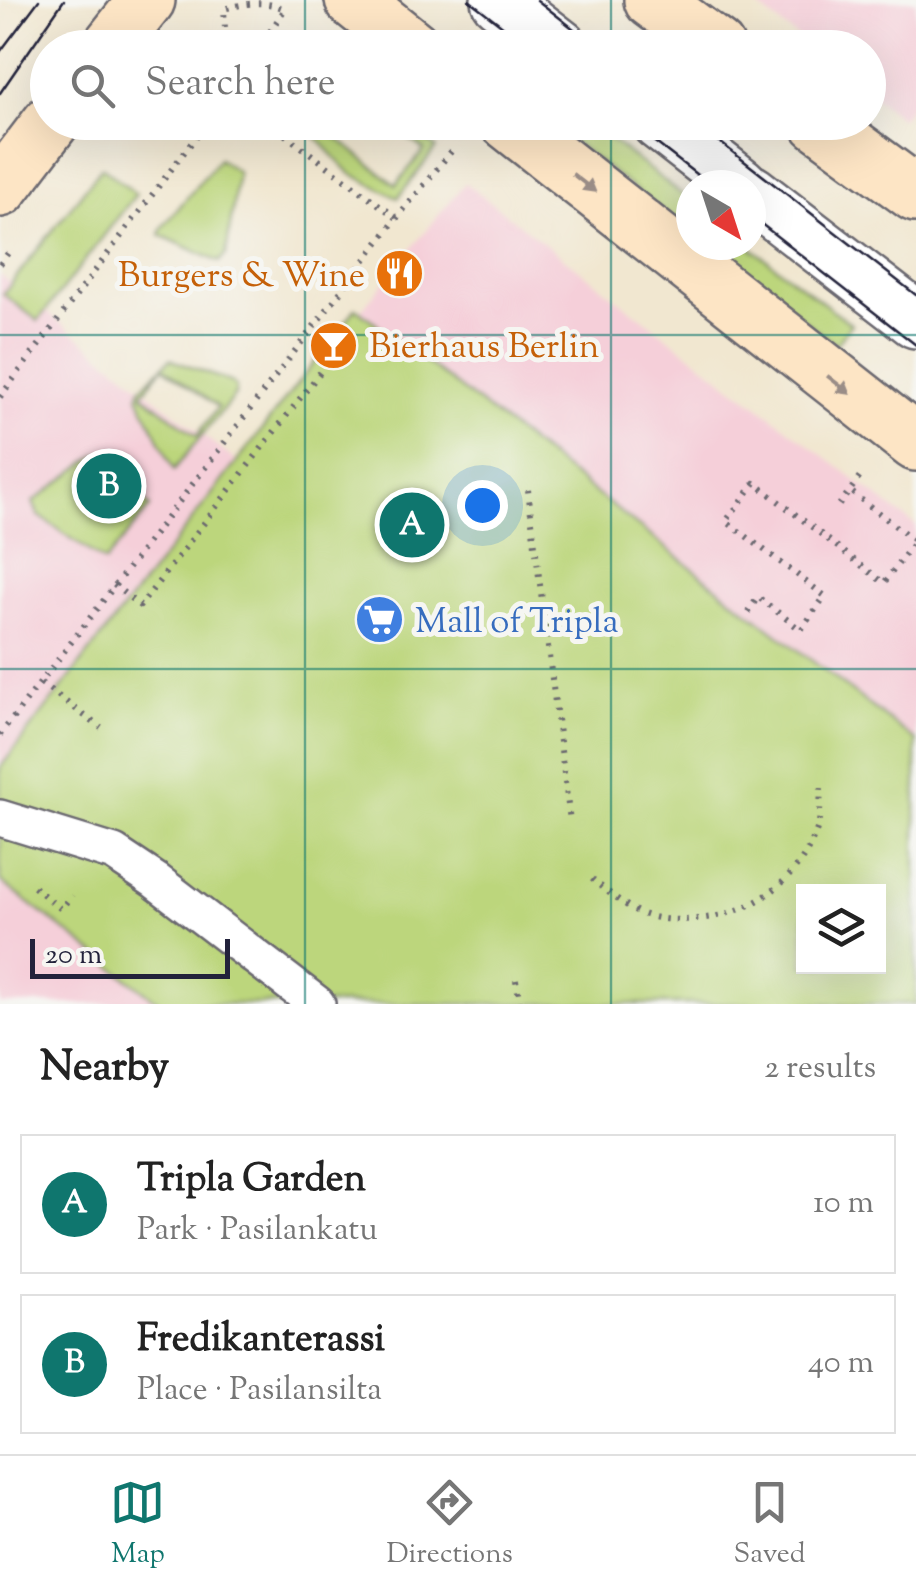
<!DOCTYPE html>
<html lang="en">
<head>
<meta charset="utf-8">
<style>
	body { margin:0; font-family:"Sorts Mill Goudy",serif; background:#f2f2f2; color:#222 }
	.controls { position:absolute; right:30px; bottom:30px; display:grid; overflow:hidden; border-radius:0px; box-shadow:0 10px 40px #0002 }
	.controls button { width:90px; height:90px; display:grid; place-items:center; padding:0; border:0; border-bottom:2px solid #e0e0e0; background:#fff; color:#222; font:50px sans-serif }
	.compass { position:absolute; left:676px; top:170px; width:90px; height:90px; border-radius:50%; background:#fff; box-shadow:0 10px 40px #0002; rotate:141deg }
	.scale { position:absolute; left:30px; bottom:25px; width:200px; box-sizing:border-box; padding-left:10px; border:5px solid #22223b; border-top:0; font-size:28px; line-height:35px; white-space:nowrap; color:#22223b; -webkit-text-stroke:8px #f6f6f2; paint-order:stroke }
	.you { position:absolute; left:482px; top:505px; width:35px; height:35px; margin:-25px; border:8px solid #fff; border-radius:50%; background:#1a73e8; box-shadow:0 0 0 15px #1a73e833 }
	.badge { display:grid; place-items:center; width:65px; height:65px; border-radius:50%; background:#0f766e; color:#fff; font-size:32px; font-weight:700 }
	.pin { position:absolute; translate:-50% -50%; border:5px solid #fff; box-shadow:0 2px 10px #0006 }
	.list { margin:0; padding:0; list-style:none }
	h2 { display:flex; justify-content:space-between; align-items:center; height:130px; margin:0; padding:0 40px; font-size:42px }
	h2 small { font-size:32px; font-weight:400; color:#767676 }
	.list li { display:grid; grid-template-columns:65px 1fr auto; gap:30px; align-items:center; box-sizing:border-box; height:140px; margin:0 20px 20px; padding:0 20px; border:2px solid #e0e0e0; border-radius:0px }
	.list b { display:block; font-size:38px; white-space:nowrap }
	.list p { margin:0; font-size:32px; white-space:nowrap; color:#767676 }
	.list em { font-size:32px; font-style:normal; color:#767676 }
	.icon { flex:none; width:55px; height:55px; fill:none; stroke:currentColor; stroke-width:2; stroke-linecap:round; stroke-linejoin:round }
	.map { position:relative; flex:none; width:916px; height:1004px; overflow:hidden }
	.search { position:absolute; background:#fff; box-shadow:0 10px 40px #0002; left:30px; right:30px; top:30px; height:110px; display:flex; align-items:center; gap:25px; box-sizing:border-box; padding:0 35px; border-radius:55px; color:#767676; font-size:38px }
	.sheet { height:450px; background:#fff }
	nav { display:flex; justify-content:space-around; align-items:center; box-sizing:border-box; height:140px; border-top:2px solid #e0e0e0; background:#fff; font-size:28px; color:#767676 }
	nav a { display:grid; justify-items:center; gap:5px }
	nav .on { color:#0f766e }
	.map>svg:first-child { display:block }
</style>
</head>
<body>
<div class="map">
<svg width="916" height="1004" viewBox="0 0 916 1004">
	<rect width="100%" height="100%" fill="#f6f6f2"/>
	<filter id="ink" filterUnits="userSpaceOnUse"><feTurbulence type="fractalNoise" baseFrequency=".01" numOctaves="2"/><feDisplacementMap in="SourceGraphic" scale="20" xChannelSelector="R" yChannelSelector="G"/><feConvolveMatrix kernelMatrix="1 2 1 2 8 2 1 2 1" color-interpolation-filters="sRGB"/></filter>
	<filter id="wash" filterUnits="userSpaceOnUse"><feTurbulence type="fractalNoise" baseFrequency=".0048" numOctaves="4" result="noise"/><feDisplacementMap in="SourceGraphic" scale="40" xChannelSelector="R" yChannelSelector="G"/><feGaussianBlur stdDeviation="2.25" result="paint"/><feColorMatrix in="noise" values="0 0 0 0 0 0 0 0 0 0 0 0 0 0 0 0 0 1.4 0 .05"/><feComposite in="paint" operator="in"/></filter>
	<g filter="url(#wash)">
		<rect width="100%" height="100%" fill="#f1e7d0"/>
		<!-- built -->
		<g fill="#f5cfd9" fill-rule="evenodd">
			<path d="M749,0H916V99L901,118L869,93L868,48L810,47Z"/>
			<path d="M465,183L916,526V1004H0V275L237,462ZM804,892H878V966H804Z"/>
		</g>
		<!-- green -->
		<g fill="#bcd67c" stroke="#6f7c5c" stroke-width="2.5" fill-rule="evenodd">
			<path d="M389,123H403L436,148L398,198L350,173L313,134L321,125L396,185L424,150Z"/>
			<path d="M548,123H588L691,201V233Z"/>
			<path d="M219,159L238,172L226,255L219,262L160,235L162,228Z"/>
			<path d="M102,167L136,194L38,321L3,294Z"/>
			<path d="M706,245H748L851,324L836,345Z"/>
			<path d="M356,308L916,741V1004H161L0,881V768ZM804,892H878V966H804Z"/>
			<path d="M170,359L233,383L236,388L235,395L174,470L138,396L140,389ZM163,367L218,407L197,436L142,394Z"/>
			<path d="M98,454L109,462L150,507L105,562L38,515L33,502Z"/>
		</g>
	</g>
	<g filter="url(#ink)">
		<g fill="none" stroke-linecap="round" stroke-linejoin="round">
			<defs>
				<path id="lane" d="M0,818L114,853L156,881L317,1004"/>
				<g id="street">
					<path d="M499,0L561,48"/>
					<path d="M659,122L740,185"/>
					<path d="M751,193L916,320"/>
				</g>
				<g id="secondary">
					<path d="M353,0L413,48"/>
					<path d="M652,0L717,48"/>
					<path d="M109,48L147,0"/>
					<path d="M508,122L916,443"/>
					<path d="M818,122L916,194"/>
					<path d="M0,189L51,122"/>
				</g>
			</defs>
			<!-- lane casing -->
			<use href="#lane" stroke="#6a676f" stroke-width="40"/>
			<!-- street casing -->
			<use href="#street" stroke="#6a676f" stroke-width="60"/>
			<!-- secondary casing -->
			<use href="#secondary" stroke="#6a676f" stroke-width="60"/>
			<!-- path -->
			<g stroke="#6a676f" stroke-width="6" stroke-dasharray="2.5 8" stroke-linecap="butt">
				<path d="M226,48L224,9C246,3 264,0 285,9L259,48"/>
				<path d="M268,122L397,218"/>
				<path d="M0,264L11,249"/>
				<path d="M0,397L207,122"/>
				<path d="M528,490L570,821"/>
				<path d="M839,505L860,477"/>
				<path d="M114,585L140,606L352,331"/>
				<path d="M748,612L758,597L801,630L825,596L726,521L755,483L884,583L915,541L850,491"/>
				<path d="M41,683L101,728"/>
				<path d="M0,735L397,218L454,148"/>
				<path d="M592,879C605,890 620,902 636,911C654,920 676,921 696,919C752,915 800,881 818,826C821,815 820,800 821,788"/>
				<path d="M34,887L61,909L72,895"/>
				<path d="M516,980L520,1004"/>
			</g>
			<!-- lane -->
			<use href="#lane" stroke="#fff" stroke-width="35"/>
			<!-- street -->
			<use href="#street" stroke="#fff" stroke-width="55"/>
			<!-- secondary -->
			<use href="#secondary" stroke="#fde5c5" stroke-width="55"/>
			<!-- tram -->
			<g stroke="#22223b" stroke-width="2.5">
				<path d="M469,0L531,48"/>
				<path d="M537,0L598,48"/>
				<path d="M0,52L39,0"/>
				<path d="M0,93L64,0"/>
				<path d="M629,122L710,185"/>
				<path d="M694,122L916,295"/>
				<path d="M751,216L916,345"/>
			</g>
		</g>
		<!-- one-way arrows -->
		<defs><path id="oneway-solid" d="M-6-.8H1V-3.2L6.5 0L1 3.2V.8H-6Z" transform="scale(2.5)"/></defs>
		<g fill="#9a8d87">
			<use href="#oneway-solid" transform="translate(584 183) rotate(38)"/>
			<use href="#oneway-solid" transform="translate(839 385) rotate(38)"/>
		</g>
	</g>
	<!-- grid -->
	<path fill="none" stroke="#0f766e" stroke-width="2.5" stroke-opacity="0.55" d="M305,0V48M611,0V48M305,122V1004M611,122V1004M0,335H916M0,669H916"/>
	<!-- icons -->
	<defs>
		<symbol id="restaurant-disc" viewBox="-11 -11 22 22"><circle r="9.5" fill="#e8710a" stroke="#f6f6f2"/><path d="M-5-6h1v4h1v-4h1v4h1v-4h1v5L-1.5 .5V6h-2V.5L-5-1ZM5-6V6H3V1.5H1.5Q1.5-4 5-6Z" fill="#fff"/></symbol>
		<symbol id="bar-disc" viewBox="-11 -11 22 22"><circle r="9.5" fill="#e8710a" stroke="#f6f6f2"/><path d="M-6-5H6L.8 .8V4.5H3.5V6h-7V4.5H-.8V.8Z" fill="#fff"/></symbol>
		<symbol id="supermarket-disc" viewBox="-11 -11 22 22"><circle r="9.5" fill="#3f7fe0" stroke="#f6f6f2"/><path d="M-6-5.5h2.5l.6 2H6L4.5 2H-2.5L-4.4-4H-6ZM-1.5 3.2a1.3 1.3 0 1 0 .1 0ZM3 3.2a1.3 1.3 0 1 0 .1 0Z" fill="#fff"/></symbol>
	</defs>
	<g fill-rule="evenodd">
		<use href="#restaurant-disc" x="372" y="246" width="55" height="55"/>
		<use href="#bar-disc" x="306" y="318" width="55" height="55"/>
		<use href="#supermarket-disc" x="352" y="592" width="55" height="55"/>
	</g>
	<g text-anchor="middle" stroke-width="10" stroke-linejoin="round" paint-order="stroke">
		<!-- food labels -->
		<g font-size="35" fill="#c56008" stroke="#f6f6f2" text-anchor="end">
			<text x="365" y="286">Burgers &amp; Wine</text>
			<text x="369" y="357" text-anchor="start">Bierhaus Berlin</text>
		</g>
		<!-- shop labels -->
		<g font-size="35" fill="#366cbe" stroke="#f6f6f2" text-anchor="start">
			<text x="415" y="632">Mall of Tripla</text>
		</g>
	</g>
</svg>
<div class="controls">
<button><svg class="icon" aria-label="layers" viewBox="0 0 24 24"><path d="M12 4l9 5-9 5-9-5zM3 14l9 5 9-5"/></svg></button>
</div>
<svg class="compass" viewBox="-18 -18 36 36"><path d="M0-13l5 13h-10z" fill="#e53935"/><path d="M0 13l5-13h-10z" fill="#767676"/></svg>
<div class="scale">20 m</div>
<div class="you"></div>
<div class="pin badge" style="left:412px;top:525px">A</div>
<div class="pin badge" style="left:109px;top:486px">B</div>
<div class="search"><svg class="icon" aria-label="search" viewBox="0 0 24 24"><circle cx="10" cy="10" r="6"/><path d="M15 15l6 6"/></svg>Search here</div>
</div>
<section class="sheet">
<h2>Nearby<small>2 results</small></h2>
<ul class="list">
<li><span class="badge">A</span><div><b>Tripla Garden</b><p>Park · Pasilankatu</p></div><em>10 m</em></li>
<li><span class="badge">B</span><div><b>Fredikanterassi</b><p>Place · Pasilansilta</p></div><em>40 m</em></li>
</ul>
</section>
<nav>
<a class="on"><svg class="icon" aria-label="map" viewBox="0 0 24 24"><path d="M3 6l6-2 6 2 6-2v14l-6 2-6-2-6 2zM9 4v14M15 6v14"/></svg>Map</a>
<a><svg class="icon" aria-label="directions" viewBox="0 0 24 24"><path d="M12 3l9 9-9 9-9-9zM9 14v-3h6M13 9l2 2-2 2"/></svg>Directions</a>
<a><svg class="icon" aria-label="saved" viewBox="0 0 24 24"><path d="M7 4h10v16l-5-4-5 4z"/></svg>Saved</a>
</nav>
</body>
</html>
